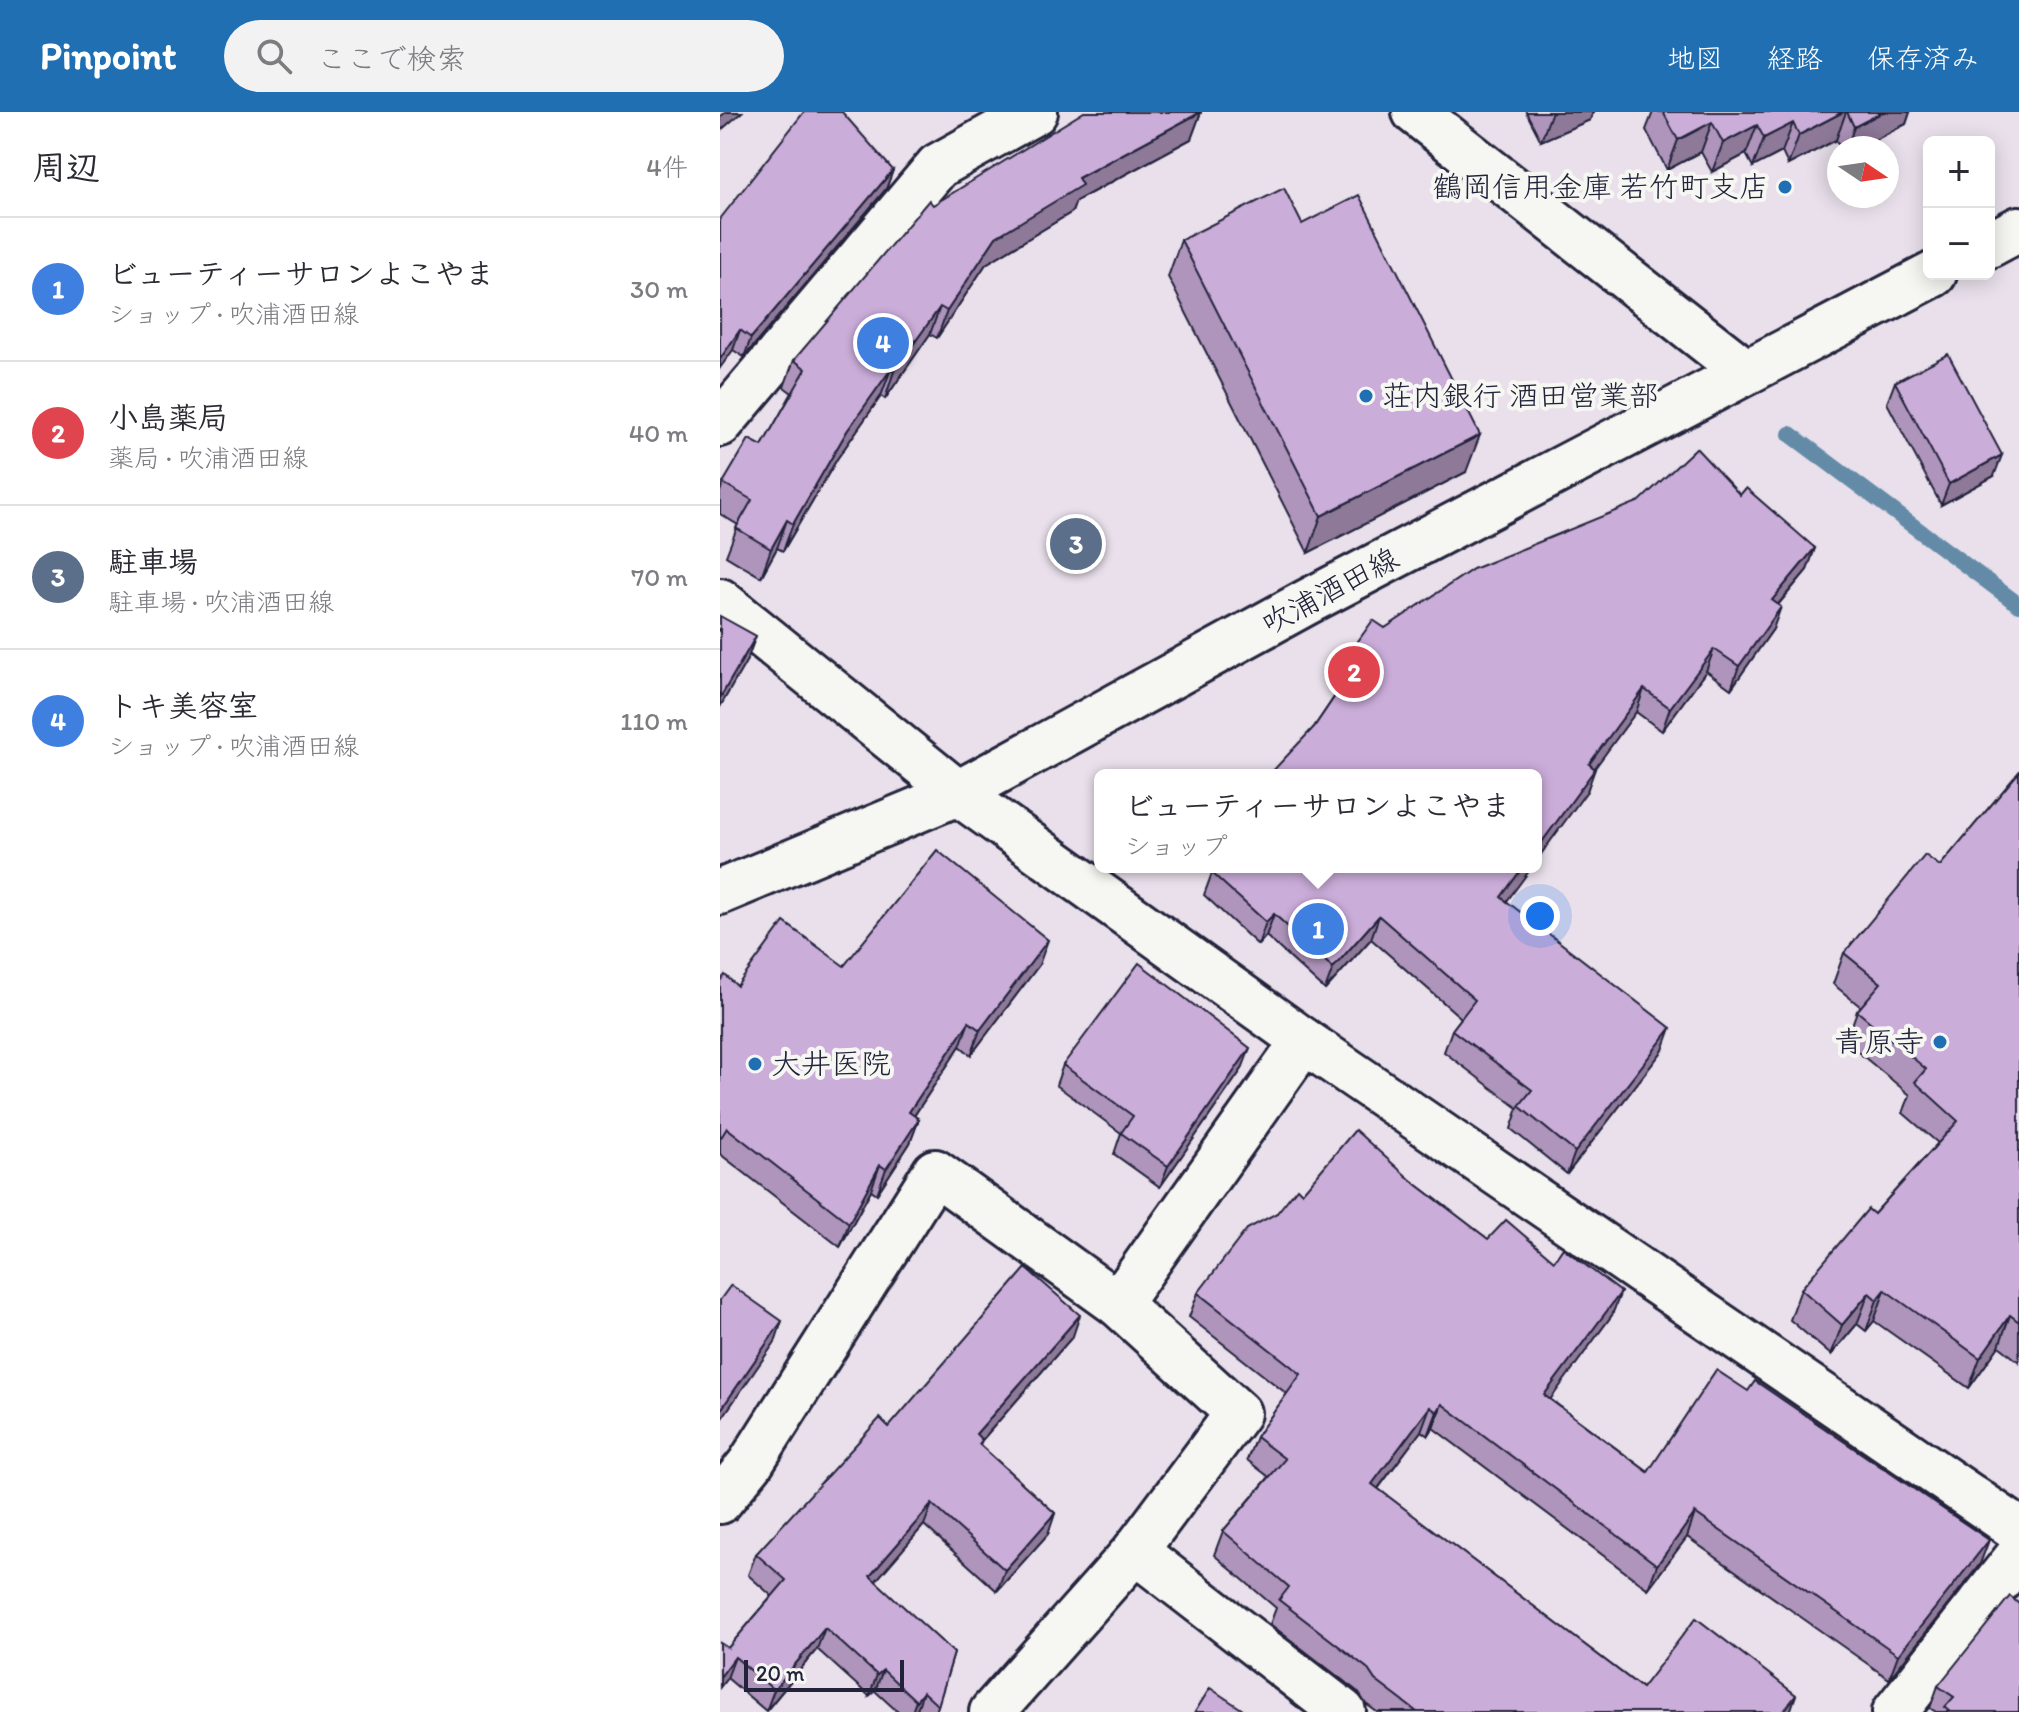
<!DOCTYPE html>
<html lang="ja">
<head>
<meta charset="utf-8">
<style>
	body { margin:0; font-family:Itim,"Klee One",sans-serif; background:#f2f2f3; color:#2b2b33 }
	.controls { position:absolute; right:24px; top:24px; display:grid; overflow:hidden; border-radius:12px; box-shadow:0 4px 20px #0003 }
	.controls button { width:72px; height:72px; display:grid; place-items:center; padding:0; border:0; border-bottom:2px solid #e1e1e2; background:#fff; color:#2b2b33; font:40px sans-serif }
	.compass { position:absolute; left:1107px; top:24px; width:72px; height:72px; border-radius:50%; background:#fff; box-shadow:0 4px 20px #0003; rotate:103deg }
	.scale { position:absolute; left:24px; bottom:20px; width:160px; box-sizing:border-box; padding-left:8px; border:4px solid #22223b; border-top:0; font-size:22px; line-height:28px; white-space:nowrap; color:#22223b; -webkit-text-stroke:6px #f6f6f2; paint-order:stroke }
	.you { position:absolute; left:820px; top:804px; width:28px; height:28px; margin:-20px; border:6px solid #fff; border-radius:50%; background:#1a73e8; box-shadow:0 0 0 12px #1a73e833 }
	.badge { display:grid; place-items:center; width:52px; height:52px; border-radius:50%; background:#1f6fb2; color:#fff; font-size:26px; font-weight:700 }
	.pin { position:absolute; translate:-50% -50%; border:4px solid #fff; box-shadow:0 2px 8px #0006 }
	.popup { position:absolute; left:374px; top:657px; width:448px; height:104px; box-sizing:border-box; display:grid; place-content:center; border-radius:12px; background:#fff; filter:drop-shadow(0 2px 6px #0005); font-size:26px; white-space:nowrap; color:#7c7c81 }
	.popup b { font-size:30px; color:#2b2b33 }
	.popup::after { content:''; position:absolute; left:50%; top:100%; margin-left:-16px; border:16px solid transparent; border-top-color:#fff }
	.list { margin:0; padding:0; list-style:none }
	h2 { display:flex; justify-content:space-between; align-items:center; height:104px; margin:0; padding:0 32px; font-size:34px }
	h2 small { font-size:26px; font-weight:400; color:#7c7c81 }
	.list li { display:grid; grid-template-columns:52px 1fr auto; gap:24px; align-items:center; box-sizing:border-box; height:144px; padding:0 32px; border-top:2px solid #e1e1e2 }
	.list b { display:block; font-size:30px; white-space:nowrap }
	.list p { margin:0; font-size:26px; white-space:nowrap; color:#7c7c81 }
	.list em { font-size:26px; font-style:normal; color:#7c7c81 }
	.icon { flex:none; width:44px; height:44px; fill:none; stroke:currentColor; stroke-width:2; stroke-linecap:round; stroke-linejoin:round }
	.map { position:relative; flex:none; width:1299px; height:1600px; overflow:hidden }
	header { display:flex; align-items:center; gap:48px; box-sizing:border-box; height:112px; padding:0 40px; background:#1f6fb2; color:#fff }
	header strong { font-size:38px }
	nav { display:flex; gap:44px; margin-inline-start:auto; font-size:28px }
	.search { width:560px; height:72px; background:#f2f2f3; display:flex; align-items:center; gap:20px; box-sizing:border-box; padding:0 28px; border-radius:44px; color:#7c7c81; font-size:30px }
	main { display:flex }
	aside { flex:1; background:#fff }
	.map>svg:first-child { display:block }
</style>
</head>
<body>
<header>
<strong>Pinpoint</strong>
<div class="search"><svg class="icon" aria-label="search" viewBox="0 0 24 24"><circle cx="10" cy="10" r="6"/><path d="M15 15l6 6"/></svg>ここで検索</div>
<nav><a>地図</a><a>経路</a><a>保存済み</a></nav>
</header>
<main>
<aside>
<h2>周辺<small>4件</small></h2>
<ul class="list">
<li><span class="badge" style="background:#3f7fe0">1</span><div><b>ビューティーサロンよこやま</b><p>ショップ · 吹浦酒田線</p></div><em>30 m</em></li>
<li><span class="badge" style="background:#e0444e">2</span><div><b>小島薬局</b><p>薬局 · 吹浦酒田線</p></div><em>40 m</em></li>
<li><span class="badge" style="background:#5c6f8a">3</span><div><b>駐車場</b><p>駐車場 · 吹浦酒田線</p></div><em>70 m</em></li>
<li><span class="badge" style="background:#3f7fe0">4</span><div><b>トキ美容室</b><p>ショップ · 吹浦酒田線</p></div><em>110 m</em></li>
</ul>
</aside>
<div class="map">
<svg width="1299" height="1600" viewBox="0 0 1299 1600">
	<rect width="100%" height="100%" fill="#e9e0eb"/>
	<filter id="ink" filterUnits="userSpaceOnUse"><feTurbulence type="fractalNoise" baseFrequency=".0125" numOctaves="2"/><feDisplacementMap in="SourceGraphic" scale="16" xChannelSelector="R" yChannelSelector="G"/><feConvolveMatrix kernelMatrix="1 2 1 2 8 2 1 2 1" color-interpolation-filters="sRGB"/></filter>
	<g filter="url(#ink)">
		<g fill="none" stroke-linecap="round" stroke-linejoin="round">
			<!-- stream -->
			<path stroke="#638ba7" stroke-width="16" d="M1070,322L1299,493"/>
			<defs>
				<g id="minor">
					<path d="M695,0L1026,260"/>
					<path d="M0,312L218,54L315,0"/>
					<path d="M0,489L238,681"/>
					<path d="M398,1192L584,929"/>
					<path d="M0,1389L30,1352L215,1060L398,1192L518,1301L415,1439L272,1600"/>
					<path d="M415,1439L623,1600"/>
					<path d="M1175,1600L1299,1443"/>
				</g>
				<path id="tertiary" d="M238,681L584,929L1299,1418"/>
				<g id="secondary">
					<path d="M1269,133L1299,117"/>
					<path d="M0,780L238,681L587,490L1214,162"/>
				</g>
			</defs>
			<!-- minor casing -->
			<use href="#minor" stroke="#22223b" stroke-width="50"/>
			<!-- tertiary casing -->
			<use href="#tertiary" stroke="#22223b" stroke-width="50"/>
			<!-- secondary casing -->
			<use href="#secondary" stroke="#22223b" stroke-width="50"/>
			<!-- minor -->
			<use href="#minor" stroke="#f6f6f2" stroke-width="44"/>
			<!-- tertiary -->
			<use href="#tertiary" stroke="#f6f6f2" stroke-width="44"/>
			<!-- secondary -->
			<use href="#secondary" stroke="#f6f6f2" stroke-width="44"/>
		</g>
		<!-- wall -->
		<g fill="#af95bb" stroke="#22223b" stroke-width="2">
			<path d="M481,0L471,27L356,89L352,100L266,152L217,226L210,222L165,287L161,284L117,347L63,439L57,436L41,465L6,444L18,413L0,402V380L3,371L42,334L72,281L64,275L74,248L213,93Z"/>
			<path d="M806,0H873L870,8L821,29Z"/>
			<path d="M933,0H1190L1186,12L1139,36H1120L1116,28L1068,53L1062,40L1033,55L1026,42L992,60L981,40L947,58L926,18Z"/>
			<path d="M173,58L166,77L24,245L13,238L0,107Z"/>
			<path d="M582,112L746,360L588,441L448,165L461,128Z"/>
			<path d="M1175,270L1274,364L1221,393L1167,291Z"/>
			<path d="M1020,383L1095,436L1087,458L1058,493L1053,517L1011,577L986,559L942,619L916,600L874,656L867,679L594,615L623,572L617,568L626,546L665,516Z"/>
			<path d="M1299,660V1250L1279,1234L1249,1276L1154,1209L1146,1219L1137,1212L1111,1243L1070,1208L1081,1177L1154,1102L1218,1031L1183,1001L1190,983L1126,930L1137,899L1141,895L1113,872L1124,841L1220,754Z"/>
			<path d="M492,761L786,789L943,938L847,1062L791,1017L798,996L724,940L732,918L741,906L651,827L605,878L546,824L538,833L484,783Z"/>
			<path d="M319,853L251,943L240,934L194,1004L199,1007L190,1031L157,1082L151,1078L120,1135L0,1042V869L17,874L124,854Z"/>
			<path d="M343,953L522,957L440,1075L394,1042L401,1021L336,973Z"/>
			<path d="M692,1069L768,1127L892,1203L830,1287L928,1360L1260,1452L1169,1567L967,1425L928,1477L713,1316L708,1324L701,1319L658,1377L922,1576L1070,1600H657L646,1592L638,1580L550,1512L556,1496L494,1443L503,1419L549,1365L527,1348L536,1325L567,1282L469,1205L478,1181L557,1101L582,1081Z"/>
			<path d="M353,1224L262,1328L260,1333L335,1401L328,1422L277,1479L204,1413L155,1469L234,1541L216,1600H178L155,1579L149,1584L97,1537L46,1599L7,1566L0,1575V1531L8,1536L52,1484L28,1463L36,1442L169,1315Z"/>
			<path d="M1218,1574L1299,1600H1216L1210,1596Z"/>
		</g>
		<!-- shaded-wall -->
		<g fill="#8e7999" stroke="#22223b" stroke-width="2">
			<path d="M6,0H22L0,19V5Z"/>
			<path d="M481,0L471,27L356,89L352,100L266,152L217,226L227,199L276,125L358,66Z"/>
			<path d="M835,0H873L870,8L821,29L831,2Z"/>
			<path d="M1123,0H1126L1116,28L1068,53L1079,23Z"/>
			<path d="M1163,0H1190L1186,12L1139,36H1127L1134,15Z"/>
			<path d="M992,10L981,40L947,58L958,28Z"/>
			<path d="M1073,11L1062,40L1033,55L1044,26Z"/>
			<path d="M1037,13L1026,42L992,60L1003,31Z"/>
			<path d="M173,58L166,77L24,245L31,226Z"/>
			<path d="M220,195L210,222L165,287L174,259Z"/>
			<path d="M20,218L13,238L0,256V247Z"/>
			<path d="M171,257L161,284L117,347L63,439L73,412L127,319Z"/>
			<path d="M760,323L746,360L588,441L601,404Z"/>
			<path d="M1282,343L1274,364L1221,393L1229,372Z"/>
			<path d="M67,408L57,436L41,465L51,437Z"/>
			<path d="M1095,436L1087,458L1043,510L1052,488Z"/>
			<path d="M1061,495L1053,517L1011,577L1019,554Z"/>
			<path d="M36,524L27,548L0,595V586Z"/>
			<path d="M994,537L986,559L942,619L950,596Z"/>
			<path d="M924,577L916,600L861,675L869,652Z"/>
			<path d="M875,657L867,679L816,749V738Z"/>
			<path d="M803,755H812L773,808L781,785Z"/>
			<path d="M554,802L546,824L538,833L546,810Z"/>
			<path d="M659,804L651,827L605,878L613,856Z"/>
			<path d="M328,828L319,853L251,943L260,918Z"/>
			<path d="M249,910L240,934L180,1025L189,1000Z"/>
			<path d="M951,916L943,938L847,1062L855,1040Z"/>
			<path d="M530,936L522,957L440,1075L448,1054Z"/>
			<path d="M199,1007L190,1031L157,1082L166,1057Z"/>
			<path d="M160,1053L151,1078L120,1135L129,1111Z"/>
			<path d="M1165,1178L1154,1209L1146,1219L1157,1188Z"/>
			<path d="M901,1180L892,1203L816,1307L824,1283Z"/>
			<path d="M1149,1181L1137,1212L1111,1243L1122,1213Z"/>
			<path d="M360,1203L353,1224L249,1343L256,1322Z"/>
			<path d="M1290,1203L1279,1234L1249,1276L1260,1246Z"/>
			<path d="M62,1209L55,1230L0,1309V1299Z"/>
			<path d="M722,1292L713,1316L708,1324L717,1300Z"/>
			<path d="M710,1295L701,1319L643,1396L652,1372Z"/>
			<path d="M212,1392L204,1413L142,1485L150,1464Z"/>
			<path d="M335,1401L328,1422L277,1479L285,1458Z"/>
			<path d="M975,1401L967,1425L928,1477L937,1453Z"/>
			<path d="M1269,1428L1260,1452L1169,1567L1178,1543Z"/>
			<path d="M105,1516L97,1537L46,1599L54,1578Z"/>
			<path d="M15,1545L7,1566L0,1575V1565Z"/>
			<path d="M163,1558L155,1579L149,1584L157,1563Z"/>
			<path d="M203,1580L196,1600H192L196,1589Z"/>
			<path d="M1076,1583L1070,1600H1063Z"/>
		</g>
		<!-- building -->
		<g fill="#cbadda" stroke="#22223b" stroke-width="2">
			<path d="M84,0H122L173,58L31,226L20,218L0,247V107Z"/>
			<path d="M364,0H481L358,66L362,73L276,125L227,199L220,195L174,259L171,257L127,319L73,412L67,408L51,437L16,416L32,388L3,371L29,327L42,334L86,257L74,248L209,88L213,93Z"/>
			<path d="M943,0H1123L1079,23L1073,11L1044,26L1037,13L1003,31L992,10L958,28Z"/>
			<path d="M1127,0H1163L1134,15Z"/>
			<path d="M564,76L582,112L639,83L760,323L601,404L461,128Z"/>
			<path d="M1228,242L1282,343L1229,372L1175,270Z"/>
			<path d="M976,336L1020,383L1026,376L1095,436L1052,488L1061,495L1019,554L994,537L950,596L924,577L869,652L875,657L816,738V663H549L594,615L636,553L626,546L653,508L665,516L753,457L920,389Z"/>
			<path d="M0,504L36,524L0,586Z"/>
			<path d="M1299,660V1210L1290,1203L1260,1246L1165,1178L1157,1188L1149,1181L1122,1213L1081,1177L1148,1097L1154,1102L1238,1009L1195,970L1206,957L1137,899L1161,871L1124,841L1205,743L1220,754Z"/>
			<path d="M217,738L328,828L260,918L249,910L189,1000L199,1007L166,1057L160,1053L129,1111L7,1016L0,1027V869L5,863L17,874L64,810L124,854Z"/>
			<path d="M498,755H803L781,785L951,916L855,1040L799,994L812,978L732,918L755,888L659,804L613,856L554,802L546,810L492,761Z"/>
			<path d="M419,851L530,936L448,1054L401,1021L413,1004L343,953Z"/>
			<path d="M635,1018L692,1069L768,1127L786,1108L834,1149L843,1136L901,1180L824,1283L928,1360L996,1258L1028,1279L1035,1269L1269,1428L1178,1543L975,1401L937,1453L722,1292L717,1300L710,1295L652,1372L922,1576L976,1506L1076,1583L1063,1600H697L655,1568L647,1556L559,1488L569,1475L503,1419L565,1347L536,1325L581,1262L478,1181L527,1117L557,1101L577,1076L582,1081Z"/>
			<path d="M306,1156L360,1203L256,1322L262,1328L259,1332L335,1401L285,1458L212,1392L150,1464L234,1541L218,1594L203,1580L196,1589L163,1558L157,1563L105,1516L54,1578L15,1545L0,1565V1531L8,1536L66,1468L36,1442L160,1306L169,1315Z"/>
			<path d="M11,1173L62,1209L0,1299V1188Z"/>
			<path d="M1290,1484L1299,1492V1600H1231L1225,1595L1234,1585L1218,1574Z"/>
			<path d="M490,1576L526,1600H475Z"/>
		</g>
	</g>
	<!-- markers -->
	<g fill="#1f6fb2" stroke="#f6f6f2" stroke-width="3">
		<circle cx="1065" cy="75" r="8"/>
		<circle cx="646" cy="284" r="8"/>
		<circle cx="1220" cy="930" r="8"/>
		<circle cx="35" cy="952" r="8"/>
	</g>
	<g text-anchor="middle" stroke-width="8" stroke-linejoin="round" paint-order="stroke">
		<!-- poi labels -->
		<g font-size="30" fill="#22223b" stroke="#f6f6f2" text-anchor="end">
			<text x="1049" y="85">鶴岡信用金庫 若竹町支店</text>
			<text x="662" y="294" text-anchor="start">荘内銀行 酒田営業部</text>
			<text x="1204" y="940">青原寺</text>
			<text x="51" y="962" text-anchor="start">大井医院</text>
		</g>
		<!-- street labels -->
		<g font-size="30" fill="#22223b" stroke="#f6f6f2">
			<text transform="translate(610 479) rotate(-28)" y="10">吹浦酒田線</text>
		</g>
	</g>
</svg>
<div class="controls">
<button>+</button>
<button>−</button>
</div>
<svg class="compass" viewBox="-18 -18 36 36"><path d="M0-13l5 13h-10z" fill="#e53935"/><path d="M0 13l5-13h-10z" fill="#7c7c81"/></svg>
<div class="scale">20 m</div>
<div class="you"></div>
<div class="pin badge" style="left:598px;top:817px;background:#3f7fe0">1</div>
<div class="popup"><b>ビューティーサロンよこやま</b>ショップ</div>
<div class="pin badge" style="left:634px;top:560px;background:#e0444e">2</div>
<div class="pin badge" style="left:356px;top:432px;background:#5c6f8a">3</div>
<div class="pin badge" style="left:163px;top:231px;background:#3f7fe0">4</div>
</div>
</main>
</body>
</html>
